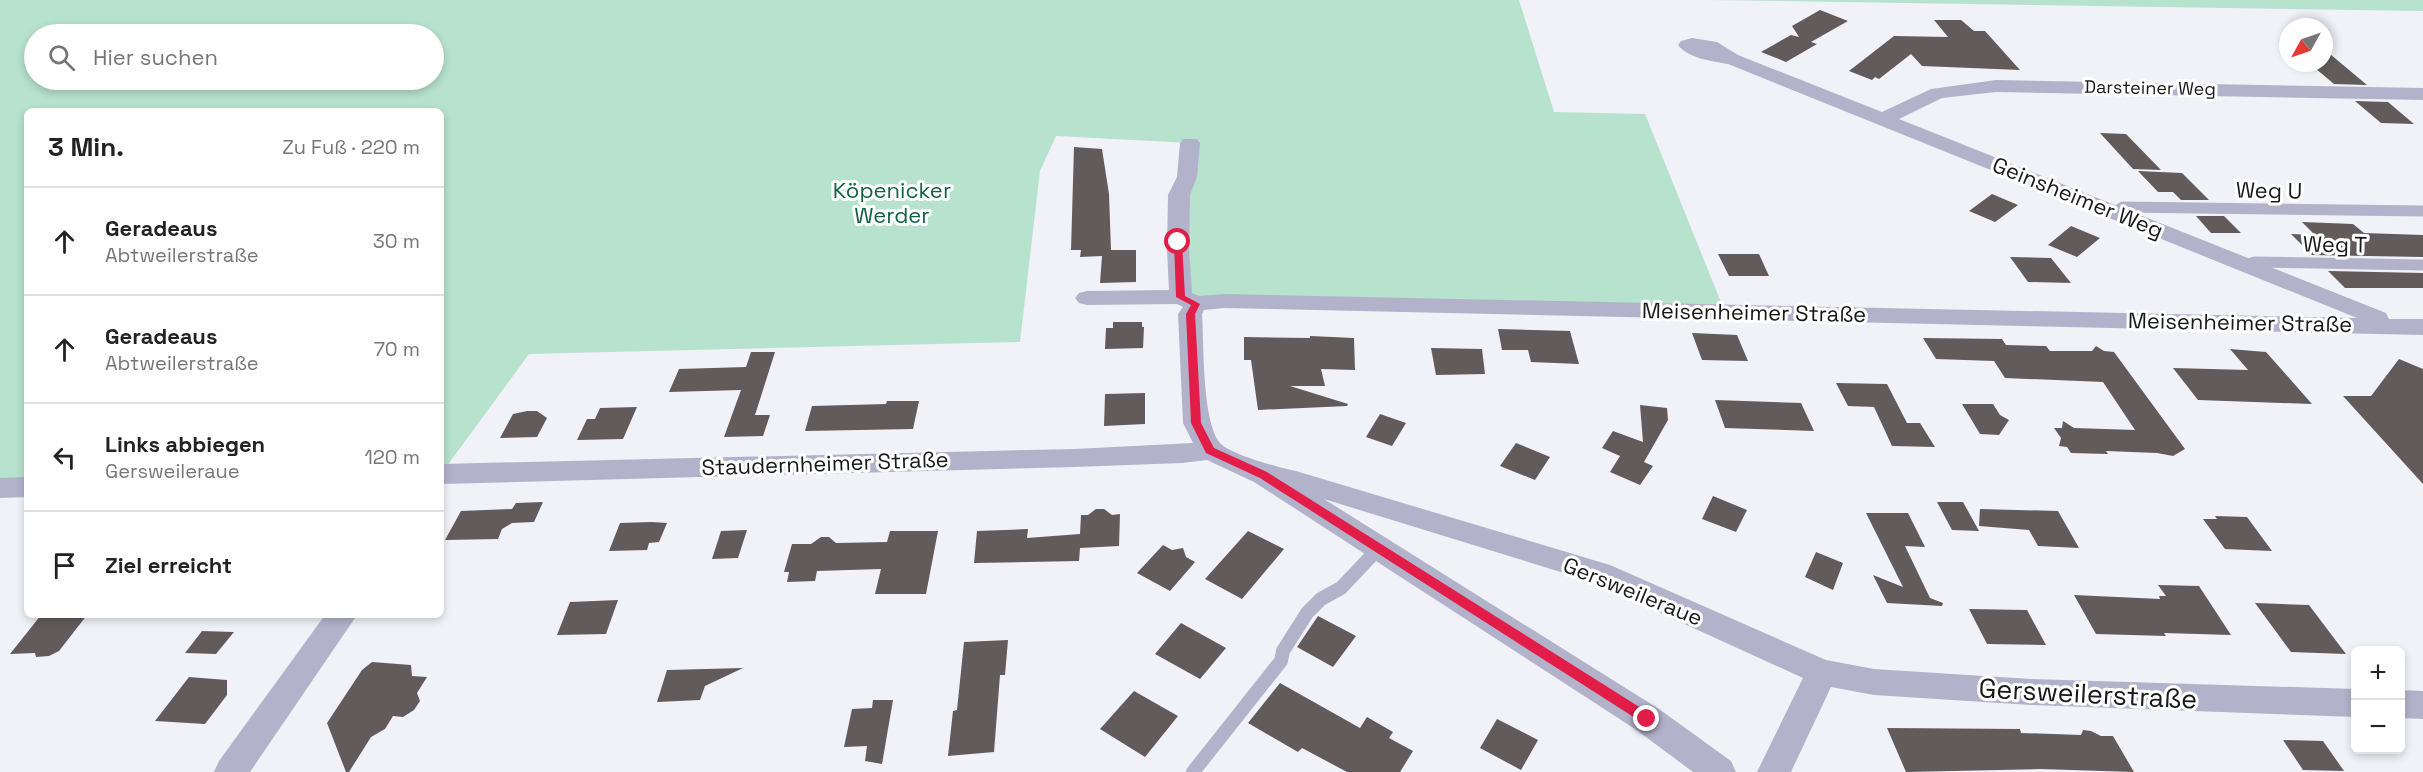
<!DOCTYPE html>
<html lang="de">
<head>
<meta charset="utf-8">
<style>
	body { margin:0; font-family:"Space Grotesk",sans-serif; background:#f2f2f2; color:#222 }
	.controls { position:absolute; right:18px; bottom:18px; display:grid; overflow:hidden; border-radius:9px; box-shadow:0 3px 9px #0003 }
	.controls button { width:54px; height:54px; display:grid; place-items:center; padding:0; border:0; border-bottom:2px solid #e0e0e0; background:#fff; color:#222; font:30px sans-serif }
	.compass { position:absolute; left:2279px; top:18px; width:54px; height:54px; border-radius:50%; background:#fff; box-shadow:0 3px 9px #0003; rotate:230deg }
	.stop { position:absolute; width:18px; height:18px; margin:-14px; border:4px solid #e11d48; border-radius:50%; background:#fff }
	.stop.end { background:#e11d48; border-color:#fff; box-shadow:0 2px 6px #0008 }
	.list { margin:0; padding:0; list-style:none }
	h2 { display:flex; justify-content:space-between; align-items:center; height:78px; margin:0; padding:0 24px; font-size:26px }
	h2 small { font-size:20px; font-weight:400; color:#767676 }
	.list li { display:grid; grid-template-columns:39px 1fr auto; gap:18px; align-items:center; box-sizing:border-box; height:108px; padding:0 24px; border-top:2px solid #e0e0e0 }
	.list b { display:block; font-size:22px; white-space:nowrap }
	.list p { margin:0; font-size:20px; white-space:nowrap; color:#767676 }
	.list em { font-size:20px; font-style:normal; color:#767676 }
	.icon { flex:none; width:33px; height:33px; fill:none; stroke:currentColor; stroke-width:2; stroke-linecap:round; stroke-linejoin:round }
	.map { position:relative; flex:none; width:2423px; height:772px; overflow:hidden }
	.search { position:absolute; background:#fff; box-shadow:0 3px 9px #0003; left:24px; top:24px; width:420px; height:66px; display:flex; align-items:center; gap:15px; box-sizing:border-box; padding:0 21px; border-radius:33px; color:#767676; font-size:22px }
	.panel { position:absolute; background:#fff; box-shadow:0 3px 9px #0003; left:24px; top:108px; width:420px; height:510px; border-radius:9px }
	.map>svg:first-child { display:block }
</style>
</head>
<body>
<div class="map">
<svg width="2423" height="772" viewBox="0 0 2423 772">
	<rect width="100%" height="100%" fill="#f1f2f8"/>
	<!-- green -->
	<g fill="#b7e2cd" fill-rule="evenodd">
		<path d="M0,0H1519L1554,112L1645,114L1725,312L1181,297L1190,143L1056,136L1040,171L1020,342L529,354L441,474V111H27V487L0,488ZM34,34H434V80H34Z"/>
		<path d="M1707,0H2423V11Z"/>
	</g>
	<!-- building -->
	<g fill="#615b5b">
		<path d="M1820,10L1848,21L1811,42L1817,44L1786,62L1761,52L1791,35L1799,37L1792,26Z"/>
		<path d="M1934,20H1961L1974,31H1985L2020,70L1922,66L1911,54L1879,79L1875,77L1872,80L1849,71L1894,36L1948,37Z"/>
		<path d="M2324,49L2367,85L2334,84L2309,63H2324Z"/>
		<path d="M2355,101L2388,102L2414,124L2381,123Z"/>
		<path d="M2100,133L2126,134L2161,170L2133,169Z"/>
		<path d="M1074,147L1102,149L1109,194L1111,250H1136V282L1100,283L1102,256L1080,257L1081,250H1071Z"/>
		<path d="M2138,171L2182,173L2209,200H2181L2173,192H2158Z"/>
		<path d="M1992,194L2018,205L1995,222L1969,211Z"/>
		<path d="M2196,216H2224L2241,233H2211Z"/>
		<path d="M2302,222L2353,224L2364,233L2423,235V257L2312,255L2291,234L2315,235Z"/>
		<path d="M2071,226L2100,238L2077,257L2048,245Z"/>
		<path d="M1718,254H1759L1769,276H1729Z"/>
		<path d="M2010,257L2051,258L2071,283L2028,282Z"/>
		<path d="M2328,271L2423,273V288H2345Z"/>
		<path d="M1113,322H1142V327H1144L1143,348L1105,349L1106,328H1113Z"/>
		<path d="M1498,329L1570,331L1579,364L1531,362L1528,350H1502Z"/>
		<path d="M1692,333L1737,335L1748,361L1702,360Z"/>
		<path d="M1310,336L1354,338L1355,370L1321,369L1325,386H1290L1348,404L1347,406L1258,410L1251,360H1244V337L1310,338Z"/>
		<path d="M1923,338L2002,339L2006,345L2046,346L2050,351H2092L2096,346L2104,351L2114,352L2185,449L2173,456L2157,453L2106,451L2108,454L2071,453L2067,447L2059,446L2061,438L2054,428H2062L2063,421L2074,428L2135,430L2103,382L2005,378L1994,361L1936,359Z"/>
		<path d="M1431,348L1482,349L1485,374L1436,375Z"/>
		<path d="M2230,349L2266,352L2312,404L2198,400L2173,368L2248,370Z"/>
		<path d="M751,352H775L755,415H770L763,436L724,437L741,390L669,392L679,369L746,367Z"/>
		<path d="M2399,359L2423,369V484L2343,396H2371Z"/>
		<path d="M1836,383L1887,384L1907,423H1920L1935,447L1892,446L1874,407L1848,406Z"/>
		<path d="M1145,393V424L1104,426L1105,394Z"/>
		<path d="M1715,400L1801,403L1814,431L1725,428Z"/>
		<path d="M887,401H919L913,429L805,431L812,406L886,404Z"/>
		<path d="M1962,404H1993L2000,415L2009,420L1999,435L1980,434Z"/>
		<path d="M1640,405L1667,408L1668,420L1644,462L1653,466L1640,485L1610,472L1620,456L1602,448L1613,431L1643,442Z"/>
		<path d="M637,407L623,439L577,440L587,419H595L600,408Z"/>
		<path d="M527,411H537L547,418L537,437L500,438L513,414Z"/>
		<path d="M1380,414L1406,423L1392,446L1366,437Z"/>
		<path d="M1516,443L1550,457L1535,480L1500,466Z"/>
		<path d="M1713,496L1747,510L1736,532L1702,519Z"/>
		<path d="M543,502L534,522L512,523L502,529L498,539L445,540L461,511L512,509L516,503Z"/>
		<path d="M1937,502H1963L1979,531L1952,530Z"/>
		<path d="M1096,509H1104L1112,515L1120,514L1119,546L1080,548L1079,561L974,563L977,531L1028,529L1027,538L1080,534L1081,515H1088Z"/>
		<path d="M1980,509L2058,511L2079,548L2038,546L2029,530L1979,526Z"/>
		<path d="M1866,513H1908L1925,547L1905,546L1930,598L1943,603L1942,606L1887,603L1873,575L1903,587Z"/>
		<path d="M2215,516L2247,517L2272,551L2225,549L2203,519H2217Z"/>
		<path d="M620,523L652,522L667,523L659,542L649,543L647,550L609,551Z"/>
		<path d="M747,530L738,558L712,559L721,531Z"/>
		<path d="M890,531H938L926,594H875L881,569L817,571L815,581L787,582L789,572H784L792,544H811L821,537H829L836,543L887,542Z"/>
		<path d="M1248,531L1284,549L1242,599L1205,579Z"/>
		<path d="M1163,545L1172,550L1183,548L1186,557L1195,562L1170,591L1137,573Z"/>
		<path d="M1816,552L1843,563L1833,590L1805,577Z"/>
		<path d="M2158,585L2199,586L2231,635L2164,633L2166,636L2096,634L2074,595L2160,599L2159,596H2166Z"/>
		<path d="M618,600L606,634L557,635L570,602Z"/>
		<path d="M2255,603L2309,605L2346,654L2291,652Z"/>
		<path d="M1969,609L2027,610L2046,645L1987,644Z"/>
		<path d="M41,615H87L59,651L49,656L36,657L35,653L10,654Z"/>
		<path d="M1318,616L1356,636L1333,667L1297,647Z"/>
		<path d="M1181,623L1226,648L1200,679L1155,654Z"/>
		<path d="M202,631L234,632L216,654L185,653Z"/>
		<path d="M1008,640L1005,675H1000L994,752L948,756L953,711L957,710L964,642Z"/>
		<path d="M372,662L411,665L412,676L427,677L417,693L420,701L414,710L403,717L393,716L385,729L371,737L349,772H346L327,723L362,670Z"/>
		<path d="M743,668L705,686L700,700L657,702L667,670Z"/>
		<path d="M189,677L227,680V695L205,724L155,721Z"/>
		<path d="M1280,683L1360,728L1367,717L1393,732L1389,738L1413,751L1400,772H1347L1302,748L1298,752L1248,723Z"/>
		<path d="M1134,691L1178,716L1145,757L1100,729Z"/>
		<path d="M873,700H893L882,764L865,761L867,746L844,747L852,709L872,708Z"/>
		<path d="M1497,719L1538,740L1521,770L1480,748Z"/>
		<path d="M1887,728L2020,729L2021,733L2081,735L2083,730L2091,731L2101,736H2113L2134,772L2040,769L1906,772Z"/>
		<path d="M2283,740L2323,741L2344,771L2303,770Z"/>
	</g>
	<g fill="none" stroke-linecap="round" stroke-linejoin="round">
		<!-- service-far1 -->
		<g stroke="#b3b2cb" stroke-width="11">
			<path d="M2115,212L2123,207L2423,211"/>
			<path d="M2247,265L2254,262L2423,265"/>
		</g>
		<!-- service -->
		<path stroke="#b3b2cb" stroke-width="14" d="M1193,772L1281,661L1283,651L1307,613L1321,599L1341,588L1378,549"/>
		<!-- minor -->
		<g fill="#b3b2cb" fill-rule="evenodd">
			<path d="M1692,38L1717,42L1738,55L1882,112L1931,89L1996,80L2423,88V100L1996,92L1942,98L1899,119L2386,313L2389,319H2423V335L1224,308L1204,310L1202,314C1204,345 1202,418 1219,442C1228,454 1280,468 1296,471L1610,565L1826,660L1874,669L2031,679L2356,689V717L2031,705L1874,695L1831,687L1791,772H1757L1803,678L1590,581L1324,499L1659,709L1731,761L1736,772H1693L1635,729L1254,482L1207,460L1182,463L1074,467L441,484V464L1074,449L1193,443L1183,423L1178,314L1183,307L1177,304L1087,305L1079,303L1075,298L1079,293L1087,291L1169,290L1167,249L1168,195L1177,177L1180,143L1183,139H1197L1200,143L1197,177L1190,195L1189,249L1192,293L1199,296L1224,294L2357,318L1728,64C1712,61 1689,59 1678,45L1681,41Z"/>
			<path d="M27,477V497L0,498V478Z"/>
			<path d="M325,615H357L250,772H214L219,761Z"/>
			<path d="M2400,690L2423,691V719L2400,718Z"/>
		</g>
	</g>
	<!-- route -->
	<path fill="#e11d48" d="M1178,239L1182,242L1185,296L1200,304L1195,314L1201,423L1214,448L1267,472L1652,715L1653,719L1652,723H1643L1260,478L1206,453L1191,423L1186,314L1191,305L1176,297L1174,242Z"/>
	<g text-anchor="middle" stroke-width="6" stroke-linejoin="round" paint-order="stroke">
		<!-- far-street labels -->
		<g font-size="18" fill="#19191b" stroke="#fff">
			<text transform="translate(2150 88) rotate(1)" y="6">Darsteiner Weg</text>
		</g>
		<!-- park labels -->
		<g font-size="22" fill="#126045" stroke="#fff">
			<text x="892" y="198">Köpenicker<tspan x="892" dy="25">Werder</tspan></text>
		</g>
		<!-- street labels -->
		<g font-size="22" fill="#19191b" stroke="#fff">
			<text transform="translate(2269 190) rotate(1)" y="8">Weg U</text>
			<text transform="translate(2078 197) rotate(22)" y="8">Geinsheimer Weg</text>
			<text transform="translate(2335 244) rotate(1)" y="8">Weg T</text>
			<text transform="translate(1754 312) rotate(1)" y="8">Meisenheimer Straße</text>
			<text transform="translate(2240 322) rotate(1)" y="8">Meisenheimer Straße</text>
			<text transform="translate(825 463) rotate(-2)" y="8">Staudernheimer Straße</text>
			<text transform="translate(1633 591) rotate(22)" y="8">Gersweileraue</text>
		</g>
		<!-- near-street labels -->
		<g font-size="27" fill="#19191b" stroke="#fff">
			<text transform="translate(2088 694) rotate(3)" y="9">Gersweilerstraße</text>
		</g>
	</g>
</svg>
<div class="controls">
<button>+</button>
<button>−</button>
</div>
<svg class="compass" viewBox="-18 -18 36 36"><path d="M0-13l5 13h-10z" fill="#e53935"/><path d="M0 13l5-13h-10z" fill="#767676"/></svg>
<div class="stop" style="left:1178px;top:242px"></div>
<div class="stop end" style="left:1647px;top:719px"></div>
<div class="search"><svg class="icon" aria-label="search" viewBox="0 0 24 24"><circle cx="10" cy="10" r="6"/><path d="M15 15l6 6"/></svg>Hier suchen</div>
<section class="panel">
<h2>3 Min.<small>Zu Fuß · 220 m</small></h2>
<ul class="list">
<li><svg class="icon" aria-label="ahead" viewBox="0 0 24 24"><path d="M12 20V5M6 11l6-6 6 6"/></svg><div><b>Geradeaus</b><p>Abtweilerstraße</p></div><em>30 m</em></li>
<li><svg class="icon" aria-label="ahead" viewBox="0 0 24 24"><path d="M12 20V5M6 11l6-6 6 6"/></svg><div><b>Geradeaus</b><p>Abtweilerstraße</p></div><em>70 m</em></li>
<li><svg class="icon" aria-label="left" viewBox="0 0 24 24"><path d="M17 20v-9H6M10 6l-5 5 5 5"/></svg><div><b>Links abbiegen</b><p>Gersweileraue</p></div><em>120 m</em></li>
<li><svg class="icon" aria-label="arrive" viewBox="0 0 24 24"><path d="M6 21V4h12l-3 4 3 4H6"/></svg><div><b>Ziel erreicht</b></div></li>
</ul>
</section>
</div>
</body>
</html>
